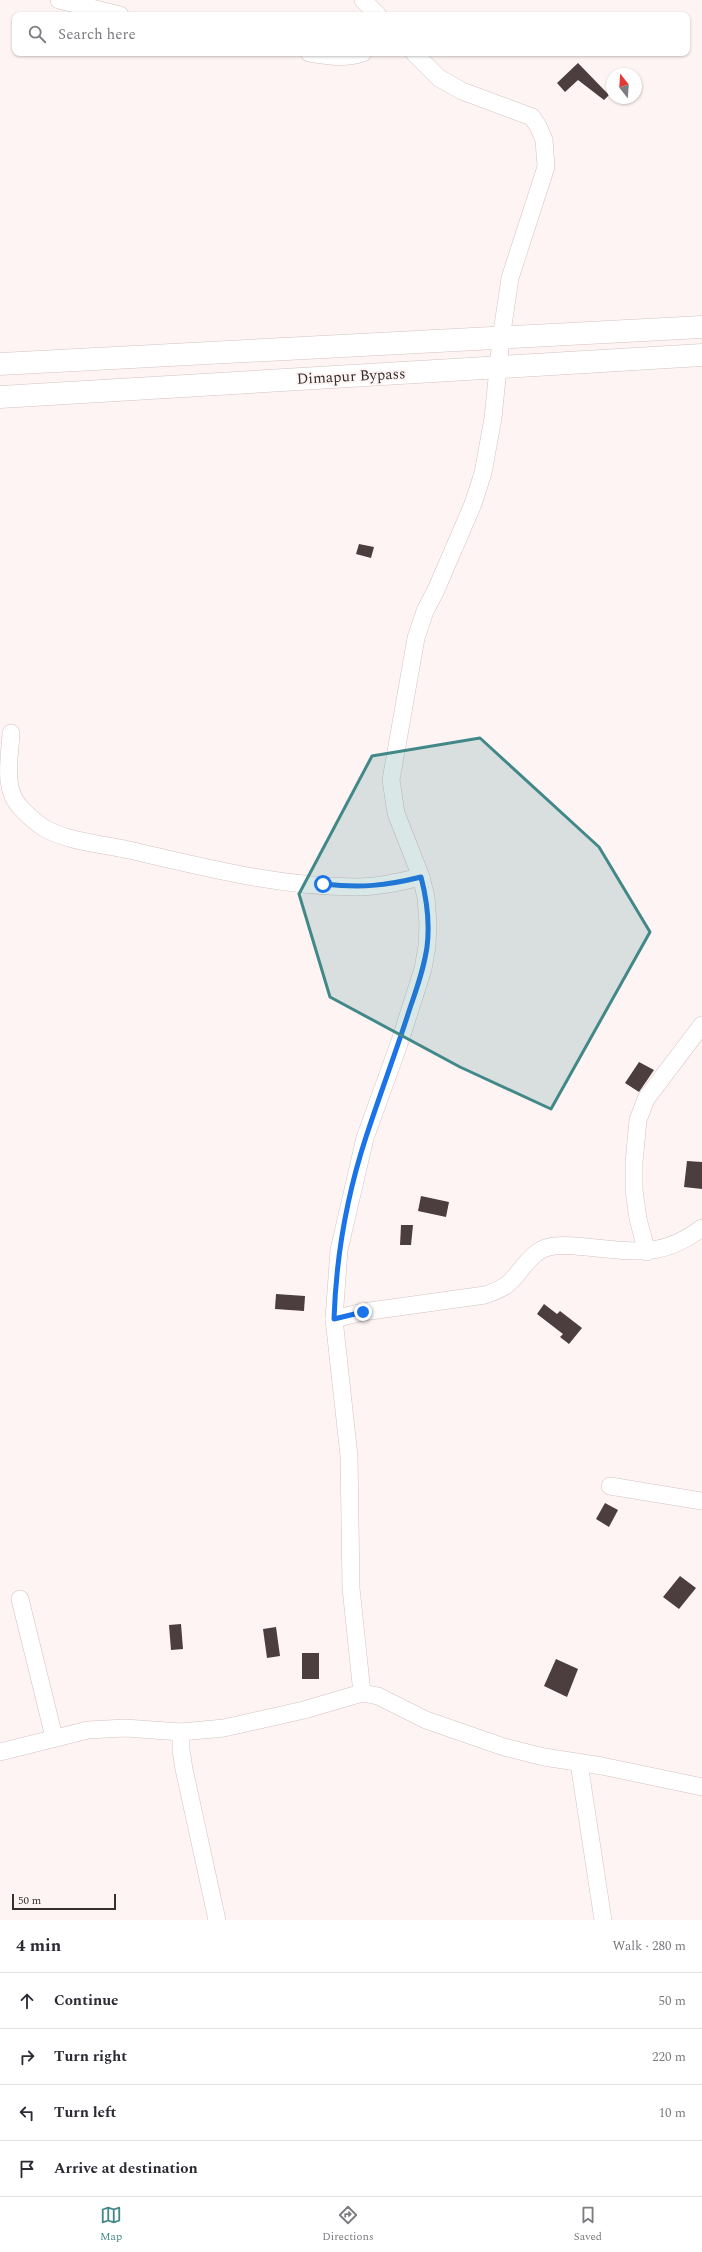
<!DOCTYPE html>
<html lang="en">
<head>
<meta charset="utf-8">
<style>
	body { margin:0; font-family:Spectral,serif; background:#f2f2f3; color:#2b2b33 }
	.compass { position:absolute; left:606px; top:68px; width:36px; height:36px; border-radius:50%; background:#fff; box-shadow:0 1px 3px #0004; rotate:343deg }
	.scale { position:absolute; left:12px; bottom:10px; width:104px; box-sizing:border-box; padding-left:4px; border:2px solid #362f2f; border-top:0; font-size:11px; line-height:14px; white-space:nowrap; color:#362f2f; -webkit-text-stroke:3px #fff4f4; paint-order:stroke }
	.stop { position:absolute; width:12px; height:12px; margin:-9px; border:3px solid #1a73e8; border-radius:50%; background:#fff }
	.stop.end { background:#1a73e8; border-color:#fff; box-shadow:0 1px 4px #0008 }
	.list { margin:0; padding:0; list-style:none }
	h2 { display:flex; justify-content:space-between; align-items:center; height:52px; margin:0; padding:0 16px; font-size:17px }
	h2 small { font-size:13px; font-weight:400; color:#7c7c81 }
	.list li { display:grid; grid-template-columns:26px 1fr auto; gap:12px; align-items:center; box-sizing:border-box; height:56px; padding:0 16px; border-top:1px solid #e1e1e2 }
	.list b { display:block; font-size:15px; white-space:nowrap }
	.list em { font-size:13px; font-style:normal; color:#7c7c81 }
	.icon { flex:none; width:22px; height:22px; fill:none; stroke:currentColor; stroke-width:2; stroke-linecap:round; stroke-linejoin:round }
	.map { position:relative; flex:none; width:702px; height:1920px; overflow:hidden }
	.search { position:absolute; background:#fff; box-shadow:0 1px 3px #0004; left:12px; right:12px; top:12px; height:44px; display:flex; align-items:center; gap:10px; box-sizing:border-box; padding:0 14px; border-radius:8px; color:#7c7c81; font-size:15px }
	.sheet { height:276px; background:#fff }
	nav { display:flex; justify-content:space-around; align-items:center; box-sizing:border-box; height:56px; border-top:1px solid #e1e1e2; background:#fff; font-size:11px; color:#7c7c81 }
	nav a { display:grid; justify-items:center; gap:2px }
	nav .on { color:#418988 }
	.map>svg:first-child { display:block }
</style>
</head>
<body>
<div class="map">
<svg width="702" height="1920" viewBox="0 0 702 1920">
	<rect width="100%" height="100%" fill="#fff4f4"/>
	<!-- building -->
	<g fill="#4c3d3e">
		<path d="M578,63L609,95L604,100L578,80L565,92L557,83Z"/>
		<path d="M359,544L374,547L371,558L356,554Z"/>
		<path d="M639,1062L654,1070L639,1092L625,1083Z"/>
		<path d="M687,1161L702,1162V1189L684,1187Z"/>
		<path d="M421,1196L449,1202L446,1217L418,1211Z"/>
		<path d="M401,1225H413L411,1245H400Z"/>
		<path d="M276,1294L305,1296L304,1311L275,1309Z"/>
		<path d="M544,1304L557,1314L560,1311L582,1328L569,1344L560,1337L563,1334L537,1314Z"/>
		<path d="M605,1503L618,1510L609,1527L596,1519Z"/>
		<path d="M680,1576L696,1588L679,1609L663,1597Z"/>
		<path d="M181,1624L183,1649L171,1650L169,1625Z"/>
		<path d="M276,1627L280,1656L267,1658L263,1629Z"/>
		<rect x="302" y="1653" width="17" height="26"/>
		<path d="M556,1659L578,1669L567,1697L544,1686Z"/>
	</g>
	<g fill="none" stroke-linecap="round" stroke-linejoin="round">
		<defs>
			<g id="minor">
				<path d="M59,0L120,15"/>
				<path d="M363,0L378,15"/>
				<path d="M309,53C328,56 345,59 363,53"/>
				<path d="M11,733C10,758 2,789 21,808C27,815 37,823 44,828C69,842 102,844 129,850C203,867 279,887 356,887C378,887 399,882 421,877"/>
				<path d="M647,1252L638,1219L634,1190V1162L638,1120L646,1099L702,1025"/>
				<path d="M334,1319L363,1312L485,1295C494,1292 502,1289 509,1283C522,1271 531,1251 549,1247C561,1244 574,1246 586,1247C634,1251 661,1259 702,1228"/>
				<path d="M610,1486L702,1501"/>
				<path d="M20,1599L54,1737"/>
				<path d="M362,1693L351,1588L349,1456L334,1319L339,1250L365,1138L399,1044L423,969L427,946L428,924L426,897L421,877L396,813L391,780L416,638L425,611L436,590L473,504L483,473L493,418L501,339L510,278L546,167L544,140L538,126L532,117L462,91L439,78L414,53"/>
				<path d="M181,1732V1750L184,1769L217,1920"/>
				<path d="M0,1752L88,1730L125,1728L181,1732L224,1728L304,1710L362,1693L378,1696L426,1720L504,1747L544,1757L602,1766L702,1787"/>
				<path d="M579,1763L603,1920"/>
			</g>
			<g id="trunk">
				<path d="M0,364L702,327"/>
				<path d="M0,397L702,355"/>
			</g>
		</defs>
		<!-- minor casing -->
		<use href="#minor" stroke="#d4c2c2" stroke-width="18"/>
		<!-- trunk casing -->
		<use href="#trunk" stroke="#d4c2c2" stroke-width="23"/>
		<!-- minor -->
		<use href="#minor" stroke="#fff" stroke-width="17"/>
		<!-- trunk -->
		<use href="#trunk" stroke="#fff" stroke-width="22"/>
	</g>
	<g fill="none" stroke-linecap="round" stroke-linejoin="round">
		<!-- route -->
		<path stroke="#1a73e8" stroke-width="5" d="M323,884C361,888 385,886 421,877C427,900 430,923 427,947C424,968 417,988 410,1008C396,1052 380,1094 366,1137C347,1195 336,1259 334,1319L363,1312"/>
	</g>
	<!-- marked area -->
	<path fill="#418988" fill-opacity="0.2" stroke="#418988" stroke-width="3" stroke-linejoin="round" d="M480,738L599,847L650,932L551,1109L460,1067L330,997L299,894L372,756Z"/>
	<g text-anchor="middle" stroke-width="4" stroke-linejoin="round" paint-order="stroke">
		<!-- street labels -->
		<g font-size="15" fill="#362f2f" stroke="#fff4f4">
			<text transform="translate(351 376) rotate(-3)" y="5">Dimapur Bypass</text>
		</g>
	</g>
</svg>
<svg class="compass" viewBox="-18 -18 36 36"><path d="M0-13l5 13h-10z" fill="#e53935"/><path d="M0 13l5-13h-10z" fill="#7c7c81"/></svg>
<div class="scale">50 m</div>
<div class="stop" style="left:323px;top:884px"></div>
<div class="stop end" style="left:363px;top:1312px"></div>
<div class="search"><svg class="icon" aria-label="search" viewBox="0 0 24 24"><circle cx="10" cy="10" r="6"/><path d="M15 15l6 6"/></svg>Search here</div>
</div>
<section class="sheet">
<h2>4 min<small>Walk · 280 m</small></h2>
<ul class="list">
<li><svg class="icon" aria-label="ahead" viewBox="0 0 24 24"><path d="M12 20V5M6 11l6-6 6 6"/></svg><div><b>Continue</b></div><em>50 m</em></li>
<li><svg class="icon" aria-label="right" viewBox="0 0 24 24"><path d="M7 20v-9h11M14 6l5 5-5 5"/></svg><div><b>Turn right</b></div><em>220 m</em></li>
<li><svg class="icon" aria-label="left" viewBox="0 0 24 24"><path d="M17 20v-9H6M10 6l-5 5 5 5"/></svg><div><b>Turn left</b></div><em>10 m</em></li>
<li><svg class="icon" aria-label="arrive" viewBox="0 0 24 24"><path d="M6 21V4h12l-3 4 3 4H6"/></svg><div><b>Arrive at destination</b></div></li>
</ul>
</section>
<nav>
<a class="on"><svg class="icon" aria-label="map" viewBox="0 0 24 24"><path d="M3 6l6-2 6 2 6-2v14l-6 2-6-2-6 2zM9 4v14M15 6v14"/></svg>Map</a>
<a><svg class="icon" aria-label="directions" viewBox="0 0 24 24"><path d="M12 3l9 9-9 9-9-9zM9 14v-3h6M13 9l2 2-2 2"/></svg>Directions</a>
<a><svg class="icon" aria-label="saved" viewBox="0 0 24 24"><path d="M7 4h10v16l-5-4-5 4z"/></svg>Saved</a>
</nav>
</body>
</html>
